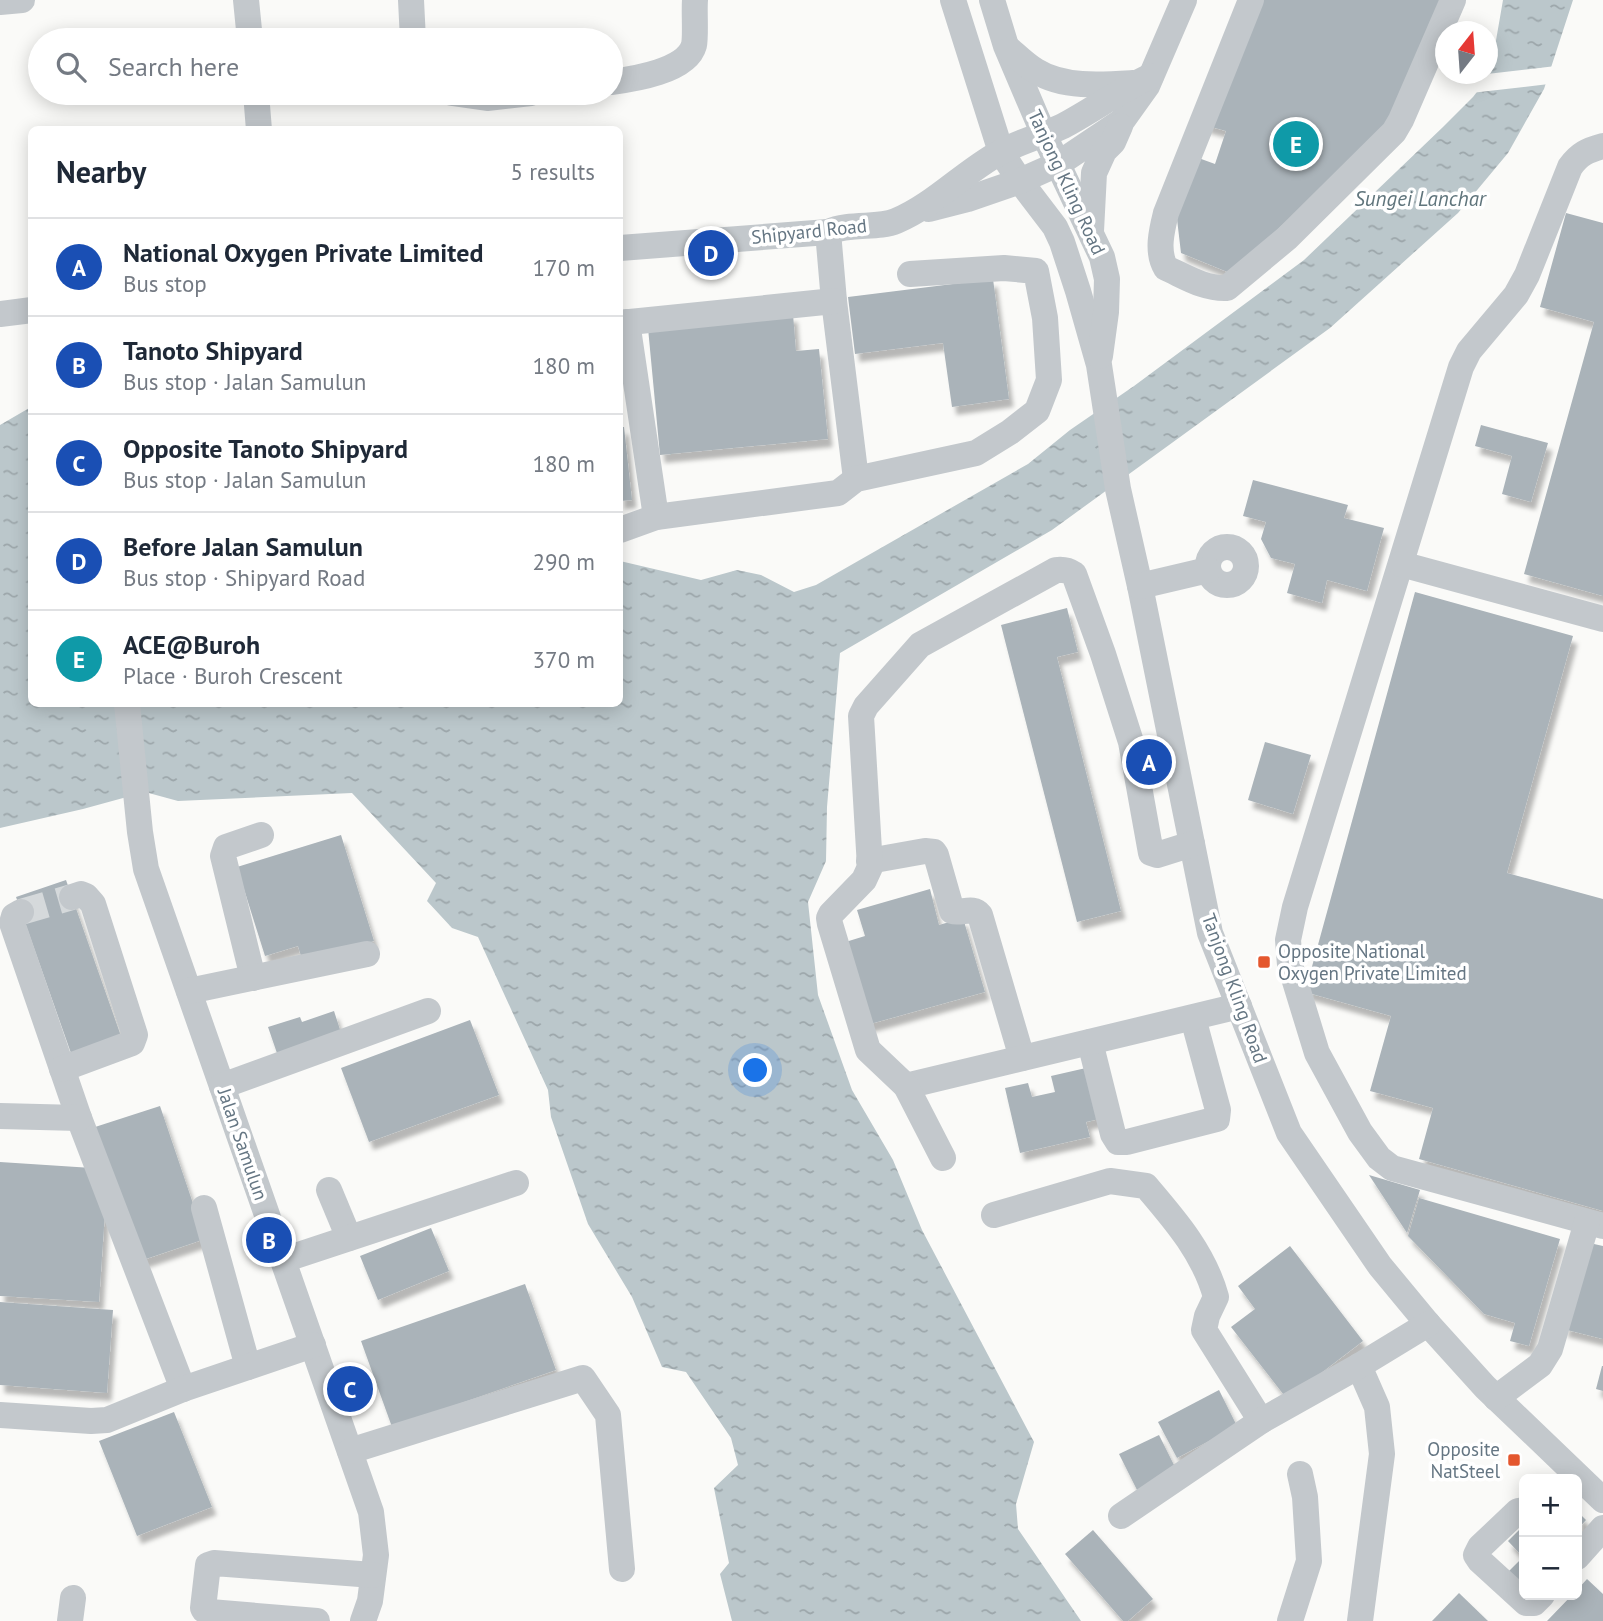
<!DOCTYPE html>
<html lang="en">
<head>
<meta charset="utf-8">
<style>
	body { margin:0; font-family:"PT Sans",sans-serif; background:#f2f2f3; color:#1f2937 }
	.controls { position:absolute; right:21px; bottom:21px; display:grid; overflow:hidden; border-radius:10px; box-shadow:0 4px 18px #0003 }
	.controls button { width:63px; height:63px; display:grid; place-items:center; padding:0; border:0; border-bottom:2px solid #e0e1e3; background:#fff; color:#1f2937; font:35px sans-serif }
	.compass { position:absolute; left:1435px; top:21px; width:63px; height:63px; border-radius:50%; background:#fff; box-shadow:0 4px 18px #0003; rotate:17deg }
	.you { position:absolute; left:756px; top:1071px; width:24px; height:24px; margin:-18px; border:5px solid #fff; border-radius:50%; background:#1a73e8; box-shadow:0 0 0 10px #1a73e833 }
	.badge { display:grid; place-items:center; width:46px; height:46px; border-radius:50%; background:#e4572e; color:#fff; font-size:23px; font-weight:700 }
	.pin { position:absolute; translate:-50% -50%; border:4px solid #fff; box-shadow:0 2px 7px #0006 }
	.list { margin:0; padding:0; list-style:none }
	h2 { display:flex; justify-content:space-between; align-items:center; height:91px; margin:0; padding:0 28px; font-size:30px }
	h2 small { font-size:23px; font-weight:400; color:#747a83 }
	.list li { display:grid; grid-template-columns:46px 1fr auto; gap:21px; align-items:center; box-sizing:border-box; height:98px; padding:0 28px; border-top:2px solid #e0e1e3 }
	.list b { display:block; font-size:26px; white-space:nowrap }
	.list p { margin:0; font-size:23px; white-space:nowrap; color:#747a83 }
	.list em { font-size:23px; font-style:normal; color:#747a83 }
	.icon { flex:none; width:38px; height:38px; fill:none; stroke:currentColor; stroke-width:2; stroke-linecap:round; stroke-linejoin:round }
	.map { position:relative; flex:none; width:1603px; height:1621px; overflow:hidden }
	.search { position:absolute; background:#fff; box-shadow:0 4px 18px #0003; left:28px; top:28px; width:595px; height:77px; display:flex; align-items:center; gap:18px; box-sizing:border-box; padding:0 24px; border-radius:38px; color:#747a83; font-size:26px }
	.panel { position:absolute; background:#fff; box-shadow:0 4px 18px #0003; left:28px; top:126px; width:595px; height:581px; border-radius:10px }
	.map>svg:first-child { display:block }
</style>
</head>
<body>
<div class="map">
<svg width="1603" height="1621" viewBox="0 0 1603 1621">
	<defs>
		<pattern id="water-ripples" width="26" height="14" patternUnits="userSpaceOnUse" patternTransform="scale(1.75)"><rect width="26" height="14" fill="#bbc7cb"/><path d="M2 4q2-2 4 0t4 0M15 11q2-2 4 0t4 0" fill="none" stroke="#9ca6aa"/></pattern>
		<filter id="shadow"><feDropShadow dx="4.5" dy="8" stdDeviation="2" flood-color="#0004"/></filter>
	</defs>
	<rect width="100%" height="100%" fill="#fafaf8"/>
	<!-- water -->
	<path fill="url(#water-ripples)" d="M1503,0H1573L1544,89L1508,153L1458,213L1330,328L1052,530L840,653L827,807L826,861L808,902L818,995L852,1090L893,1160L922,1230L1034,1442L1016,1504L1018,1529L1081,1621H732L720,1574L729,1563L714,1488L738,1465L731,1438L686,1372L662,1367L632,1297L588,1224L551,1117L548,1090L478,937L452,928L427,901L436,883L352,793L178,801L145,792L83,809L0,828V425L31,407L32,704H620V561L701,580L737,570L761,575L794,592L816,585L1028,464L1070,430L1134,386L1304,260L1443,127L1473,97L1490,75Z"/>
	<!-- pier -->
	<path fill="#fafaf8" d="M1556,66L1549,84L1471,93L1487,74Z"/>
	<!-- building -->
	<g fill="#aab3b9" filter="url(#shadow)">
		<path d="M1258,0H1441L1382,133L1230,273L1181,253L1177,219L1193,156L1215,164L1226,131L1204,125Z"/>
		<path d="M1566,213L1603,223V596L1524,574L1594,322L1540,307Z"/>
		<path d="M993,279L1009,399L952,407L943,343L855,354L848,297Z"/>
		<path d="M793,314L796,351L819,349L828,439L660,455L648,328Z"/>
		<path d="M1481,425L1548,443L1531,502L1502,494L1512,456L1475,446Z"/>
		<path d="M620,427H624L632,500L620,501Z"/>
		<path d="M1253,480L1348,505L1344,518L1384,528L1367,591L1327,580L1322,603L1287,593L1295,564L1271,558L1261,539L1266,522L1243,516Z"/>
		<path d="M1415,592L1573,636L1507,873L1603,899V1211L1419,1159L1433,1108L1370,1091L1391,1016L1305,992Z"/>
		<path d="M1067,608L1078,652L1057,657L1121,911L1077,922L1001,625Z"/>
		<path d="M1265,742L1311,755L1293,814L1248,800Z"/>
		<path d="M341,835L374,941L303,963L298,946L265,956L237,867Z"/>
		<path d="M66,880L122,1039L72,1056L16,897Z"/>
		<path d="M930,889L939,925L963,918L985,992L863,1026L839,944L865,936L857,910Z"/>
		<path d="M334,1011L343,1039L279,1059L268,1027L300,1017L302,1022Z"/>
		<path d="M470,1020L499,1095L369,1142L341,1068Z"/>
		<path d="M1086,1068L1099,1119L1086,1122L1090,1137L1020,1153L1005,1088L1028,1083L1032,1097L1055,1092L1051,1076Z"/>
		<path d="M160,1106L205,1239L137,1262L92,1128Z"/>
		<path d="M0,1162L92,1168L105,1212L99,1302L0,1296Z"/>
		<path d="M1369,1175L1420,1190L1407,1233Z"/>
		<path d="M1419,1198L1560,1239L1529,1346L1510,1341L1515,1323L1484,1314L1408,1236Z"/>
		<path d="M431,1228L449,1271L378,1300L360,1256Z"/>
		<path d="M1585,1242L1603,1246V1339L1563,1329Z"/>
		<path d="M1290,1246L1363,1341L1287,1399L1231,1327L1255,1309L1238,1286Z"/>
		<path d="M525,1284L556,1370L392,1427L361,1341Z"/>
		<path d="M0,1302L113,1310L107,1393L0,1385Z"/>
		<path d="M1602,1366H1603V1391L1596,1389Z"/>
		<path d="M1219,1390L1237,1426L1177,1458L1158,1422Z"/>
		<path d="M174,1412L212,1507L137,1536L99,1441Z"/>
		<path d="M1159,1435L1178,1473L1138,1492L1119,1454Z"/>
		<path d="M1577,1511L1586,1520L1577,1530Z"/>
		<path d="M1520,1529L1524,1533V1587L1509,1571L1523,1557L1508,1541Z"/>
		<path d="M1093,1530L1153,1599L1128,1621H1123L1065,1554Z"/>
		<path d="M1587,1579L1603,1594V1621H1547L1572,1595H1577V1590Z"/>
		<path d="M1459,1593L1488,1621H1432Z"/>
	</g>
	<g fill="none" stroke-linecap="round" stroke-linejoin="round">
		<!-- minor-tunnel -->
		<path stroke="#d5d9db" stroke-width="26" stroke-dasharray="26 13" stroke-linecap="butt" d="M21,912L72,897"/>
		<!-- minor -->
		<g stroke="#c3c8cc" stroke-width="26">
			<path d="M246,0L250,40"/>
			<path d="M411,0L413,40"/>
			<path d="M953,0L1001,152L1020,181L1055,227L1062,242L1078,291L1099,365L1118,489L1140,586L1210,933L1289,1133L1380,1266L1428,1324L1485,1387L1603,1500"/>
			<path d="M992,0L1006,46L1044,135L1102,257L1107,279L1106,312L1100,356"/>
			<path d="M1251,0L1166,213C1162,229 1156,252 1166,268C1186,277 1204,289 1227,288L1287,238L1394,132L1401,120L1453,0"/>
			<path d="M0,2L22,0"/>
			<path d="M1010,50C1018,57 1026,65 1036,71C1063,88 1102,85 1133,83"/>
			<path d="M611,82C634,79 687,71 694,45C696,36 694,11 695,0"/>
			<path d="M256,93L259,130"/>
			<path d="M452,93L487,98L531,93"/>
			<path d="M1603,146C1588,150 1579,154 1570,167L1527,275L1516,295L1469,351L1461,367L1295,907L1288,940L1290,965L1317,1053L1360,1132L1379,1158L1392,1168L1603,1226"/>
			<path d="M929,209L968,199L1020,181L1058,164L1122,121L1147,86L1184,0"/>
			<path d="M1091,231L1094,173L1104,151L1113,142L1120,126"/>
			<path d="M828,232L834,301L856,479"/>
			<path d="M620,248L828,232C850,222 878,229 896,221C934,205 963,173 999,153C1018,142 1042,136 1063,126C1093,110 1120,90 1151,76"/>
			<path d="M0,314L32,310"/>
			<path d="M627,322L656,517"/>
			<path d="M620,323L834,301"/>
			<path d="M620,530L656,517L838,493L856,479L976,453L1010,432L1037,411L1049,380L1045,318L1036,271L1004,268L910,274"/>
			<circle cx="1227" cy="566" r="19"/>
			<path d="M1401,564L1603,619"/>
			<path d="M1140,586L1208,570"/>
			<path d="M127,704L140,832L146,869L371,1512L376,1555L370,1601L363,1621"/>
			<path d="M869,861L925,851L934,852L936,855L952,911C961,914 973,906 980,915L1022,1058"/>
			<path d="M21,912L14,916L12,923L79,1118L183,1389"/>
			<path d="M253,978L223,856L226,847L261,835"/>
			<path d="M189,991L367,954"/>
			<path d="M1090,1042L1113,1134L1118,1142H1127L1217,1119L1218,1110L1193,1018"/>
			<path d="M62,1069L132,1043L135,1035L93,904L86,896L81,894L72,897"/>
			<path d="M222,1086L428,1011"/>
			<path d="M906,1086L1239,1006"/>
			<path d="M0,1116L79,1118"/>
			<path d="M943,1158L906,1086L868,1050L830,924L829,918L831,914L864,880L870,867L861,716L866,706L920,645L1056,570C1063,569 1068,570 1074,574L1103,654L1131,742L1151,853L1157,855L1192,844"/>
			<path d="M329,1190L349,1238"/>
			<path d="M204,1208L248,1367"/>
			<path d="M994,1215L1110,1181L1146,1186C1175,1220 1204,1253 1216,1297L1207,1316L1204,1330L1261,1421"/>
			<path d="M283,1260L516,1183"/>
			<path d="M1359,1366L1377,1407L1382,1454L1360,1621"/>
			<path d="M1496,1398L1540,1365L1550,1349L1587,1222"/>
			<path d="M0,1415L91,1421L107,1420L183,1389L313,1345"/>
			<path d="M350,1451L583,1378L608,1415L622,1569"/>
			<path d="M1524,1510L1518,1511L1480,1547L1476,1555L1480,1561L1526,1603H1534L1542,1595"/>
			<path d="M1121,1516L1261,1421L1359,1366L1428,1324"/>
			<path d="M1577,1557L1603,1528"/>
			<path d="M70,1621L73,1598"/>
			<path d="M317,1621L210,1612L204,1610L203,1608L208,1565L214,1563L373,1575"/>
			<path d="M1290,1621L1309,1561L1305,1497L1300,1474"/>
		</g>
	</g>
	<!-- markers -->
	<g fill="#e4572e" stroke="#fff" stroke-width="2.5">
		<rect x="1257" y="955" width="14" height="14" rx="3.5"/>
		<rect x="1507" y="1453" width="14" height="14" rx="3.5"/>
	</g>
	<g text-anchor="middle" stroke-width="7" stroke-linejoin="round" paint-order="stroke">
		<!-- street labels -->
		<g font-size="19" fill="#657683" stroke="#fff">
			<text transform="translate(1067 182) rotate(65)" y="7">Tanjong Kling Road</text>
			<text transform="translate(809 231) rotate(-6)" y="7">Shipyard Road</text>
			<text transform="translate(1235 988) rotate(70)" y="7">Tanjong Kling Road</text>
			<text transform="translate(243 1144) rotate(71)" y="7">Jalan Samulun</text>
		</g>
		<!-- poi labels -->
		<g font-size="19" fill="#657683" stroke="#fff" text-anchor="start">
			<text x="1278" y="958">Opposite National<tspan x="1278" dy="22">Oxygen Private Limited</tspan></text>
			<text x="1500" y="1456" text-anchor="end">Opposite<tspan x="1500" dy="22">NatSteel</tspan></text>
		</g>
		<!-- water labels -->
		<g font-size="21" font-style="italic" fill="#60757c" stroke="#fff">
			<text x="1420" y="206">Sungei Lanchar</text>
		</g>
	</g>
</svg>
<div class="controls">
<button>+</button>
<button>−</button>
</div>
<svg class="compass" viewBox="-18 -18 36 36"><path d="M0-13l5 13h-10z" fill="#e53935"/><path d="M0 13l5-13h-10z" fill="#747a83"/></svg>
<div class="you"></div>
<div class="pin badge" style="left:1149px;top:762px;background:#1a4fb4">A</div>
<div class="pin badge" style="left:269px;top:1240px;background:#1a4fb4">B</div>
<div class="pin badge" style="left:350px;top:1389px;background:#1a4fb4">C</div>
<div class="pin badge" style="left:711px;top:253px;background:#1a4fb4">D</div>
<div class="pin badge" style="left:1296px;top:144px;background:#0f9aa8">E</div>
<div class="search"><svg class="icon" aria-label="search" viewBox="0 0 24 24"><circle cx="10" cy="10" r="6"/><path d="M15 15l6 6"/></svg>Search here</div>
<section class="panel">
<h2>Nearby<small>5 results</small></h2>
<ul class="list">
<li><span class="badge" style="background:#1a4fb4">A</span><div><b>National Oxygen Private Limited</b><p>Bus stop</p></div><em>170 m</em></li>
<li><span class="badge" style="background:#1a4fb4">B</span><div><b>Tanoto Shipyard</b><p>Bus stop · Jalan Samulun</p></div><em>180 m</em></li>
<li><span class="badge" style="background:#1a4fb4">C</span><div><b>Opposite Tanoto Shipyard</b><p>Bus stop · Jalan Samulun</p></div><em>180 m</em></li>
<li><span class="badge" style="background:#1a4fb4">D</span><div><b>Before Jalan Samulun</b><p>Bus stop · Shipyard Road</p></div><em>290 m</em></li>
<li><span class="badge" style="background:#0f9aa8">E</span><div><b>ACE@Buroh</b><p>Place · Buroh Crescent</p></div><em>370 m</em></li>
</ul>
</section>
</div>
</body>
</html>
